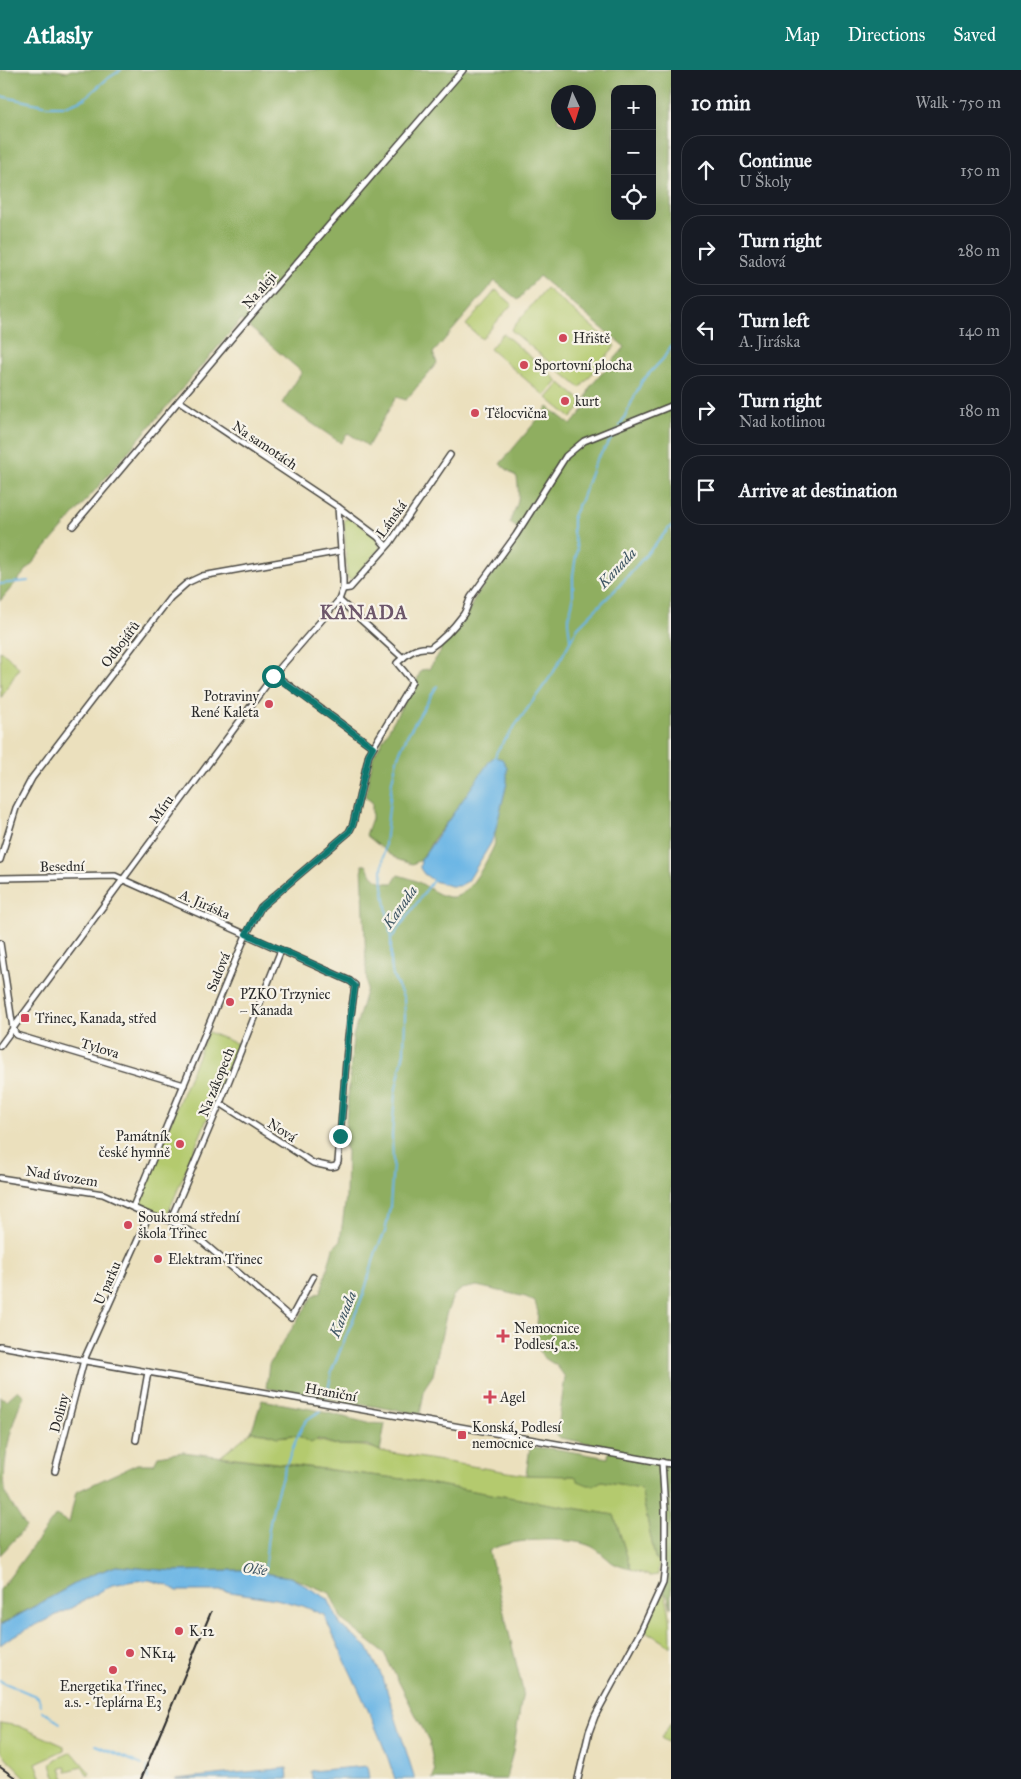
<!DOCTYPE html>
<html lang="en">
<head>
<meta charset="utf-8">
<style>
	body { margin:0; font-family:"IM FELL Great Primer",serif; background:#20242c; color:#f1f3f6 }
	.controls { position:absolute; right:15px; top:15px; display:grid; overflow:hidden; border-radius:10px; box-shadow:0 5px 20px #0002 }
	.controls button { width:45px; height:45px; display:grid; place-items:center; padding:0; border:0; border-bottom:1px solid #363941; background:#171b24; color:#f1f3f6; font:25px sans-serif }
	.compass { position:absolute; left:551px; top:15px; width:45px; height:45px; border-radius:50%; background:#171b24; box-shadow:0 5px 20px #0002; rotate:176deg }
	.stop { position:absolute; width:15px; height:15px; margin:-11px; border:4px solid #0f766e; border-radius:50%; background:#fff }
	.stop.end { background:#0f766e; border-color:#fff; box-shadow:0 1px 5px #0008 }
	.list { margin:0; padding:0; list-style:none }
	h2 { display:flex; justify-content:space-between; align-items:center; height:65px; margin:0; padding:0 20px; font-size:21px }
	h2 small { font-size:16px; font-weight:400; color:#9ea1a6 }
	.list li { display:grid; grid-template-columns:32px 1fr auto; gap:15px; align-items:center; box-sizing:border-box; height:70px; margin:0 10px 10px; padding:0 10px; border:1px solid #363941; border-radius:20px }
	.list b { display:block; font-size:19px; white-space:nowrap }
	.list p { margin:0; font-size:16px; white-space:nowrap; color:#9ea1a6 }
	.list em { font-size:16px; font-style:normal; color:#9ea1a6 }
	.icon { flex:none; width:28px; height:28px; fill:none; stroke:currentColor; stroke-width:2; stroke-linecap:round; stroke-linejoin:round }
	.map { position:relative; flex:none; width:671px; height:1709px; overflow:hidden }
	header { display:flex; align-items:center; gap:30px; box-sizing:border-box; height:70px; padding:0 25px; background:#0f766e; color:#fff }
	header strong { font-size:24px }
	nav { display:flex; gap:28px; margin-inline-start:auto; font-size:18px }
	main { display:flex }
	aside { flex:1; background:#171b24 }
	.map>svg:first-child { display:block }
</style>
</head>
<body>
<header>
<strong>Atlasly</strong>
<nav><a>Map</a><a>Directions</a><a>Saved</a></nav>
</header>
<main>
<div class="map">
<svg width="671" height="1709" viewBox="0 0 671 1709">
	<rect width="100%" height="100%" fill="#f7f3e8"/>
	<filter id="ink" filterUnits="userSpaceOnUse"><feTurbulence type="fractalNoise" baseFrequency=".02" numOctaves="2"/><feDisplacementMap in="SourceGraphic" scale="10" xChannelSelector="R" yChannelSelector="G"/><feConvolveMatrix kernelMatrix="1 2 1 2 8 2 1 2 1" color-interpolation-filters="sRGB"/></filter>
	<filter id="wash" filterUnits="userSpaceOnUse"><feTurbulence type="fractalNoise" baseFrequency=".0096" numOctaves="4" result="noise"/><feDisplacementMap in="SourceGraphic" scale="20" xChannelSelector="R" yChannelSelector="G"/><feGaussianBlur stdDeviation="1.12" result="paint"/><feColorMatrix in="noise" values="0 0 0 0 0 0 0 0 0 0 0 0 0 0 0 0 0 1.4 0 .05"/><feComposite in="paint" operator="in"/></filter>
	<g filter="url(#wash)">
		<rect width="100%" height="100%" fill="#ebe0bd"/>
		<!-- green -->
		<g fill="#b4ca6e" stroke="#707a4c">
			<path d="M546,218L615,276L580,318L511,260Z"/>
			<path d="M496,220L512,234L482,269L466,255Z"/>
			<path d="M503,263L558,311L545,326L490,279Z"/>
			<path d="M560,313L584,333L571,348L547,328Z"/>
			<path d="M350,447L377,468L380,478L352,510L347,508L344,450Z"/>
			<path d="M0,581L7,585L19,598L1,628Z"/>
			<path d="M208,962L238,974L166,1148L136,1135Z"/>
			<path d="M251,1362C260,1362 267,1364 275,1366C288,1369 294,1360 306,1371C321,1369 324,1373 337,1375C355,1377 363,1373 380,1381L526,1405L575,1406L641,1418L655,1488L659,1491L658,1505L650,1506L631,1499L614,1445L403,1409L221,1386Z"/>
			<path d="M663,1521C671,1536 671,1558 671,1577L644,1560Z"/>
			<path d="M0,1653L19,1656L64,1676V1680L36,1693L42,1709H27L0,1681Z"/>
			<path d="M671,1653V1674L661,1668Z"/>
			<path d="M72,1682L90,1703L88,1706L82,1697L67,1701L66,1697L61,1698L65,1709H56L51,1695L56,1689Z"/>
		</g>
		<!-- forest -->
		<g fill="#8fae61" stroke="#5d6c46" fill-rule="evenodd">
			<path d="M0,0H56L67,2L71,0H671V1538L668,1527L664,1522L668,1499L655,1488L641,1418L602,1411L594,1415H588L578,1411L575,1406L526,1405L530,1377L556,1379L608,1388L609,1377L560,1368L557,1365L565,1307L557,1296L543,1287L538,1277L537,1256L538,1242L535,1232L526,1227L477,1216L462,1219L453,1226L446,1245L433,1305L425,1317L420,1344L266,1318L269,1294L313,1226L321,1222L333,1178L340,1171L346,1127L347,1081L344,1076L353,967L367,918L362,795H366C372,807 379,814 393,813L398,805C404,807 410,808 416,811C428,816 441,829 454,827C469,825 487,791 493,778C496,773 494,768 495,763C496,739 516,712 501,689L462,732L433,770L421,790L412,794L399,790L388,783L366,765L372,748V732L365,727L373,687L417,610L421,600L429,599L441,581L439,576L467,544L476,526L523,462L510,453C511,446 514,443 516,437C520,428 518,416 517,407L500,394L548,337L571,355L588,334L586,328L590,317L625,277L539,206L518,230L495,211L433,283L437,293L406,330L396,327L368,376L348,363L341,373L282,333L302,302L241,250L0,531ZM615,19H652V146H615ZM558,22H588V52H558Z"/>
			<path d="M18,1320L24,1326C12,1347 0,1400 6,1424C11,1435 20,1447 26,1457L0,1485V1327L7,1330Z"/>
			<path d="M262,1330L316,1340L368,1353L385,1354L380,1381L368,1375H337L318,1369L311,1373L301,1367L292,1365L277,1367L266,1363L251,1362Z"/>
			<path d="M183,1382L403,1409L614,1445L631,1499C625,1498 619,1496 613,1493C605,1487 597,1478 588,1475C567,1467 508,1468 489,1481L523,1621L513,1682L507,1704V1709H432L435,1702L429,1671L384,1583L342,1550L330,1523L290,1507L241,1500L173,1501L116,1496L89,1506L0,1555V1520L56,1445L69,1453L76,1422L137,1394H154L158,1386Z"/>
		</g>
		<!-- water -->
		<g fill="#6cb6e5" stroke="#4c7088">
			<path d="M495,687L502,689L507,697V713L495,762L491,773L468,811L459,816H450L434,811L424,804L420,798L421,790L491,689Z"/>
			<path d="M116,1496L173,1501L241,1500L290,1507L328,1529L341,1556L367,1577L383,1608L415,1709H395C377,1652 348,1600 324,1545L303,1536L276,1529L224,1521H177L167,1515L149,1510L134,1511L112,1515L71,1538L11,1567L0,1575L1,1555L89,1506Z"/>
			<path d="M367,1696L369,1709H312L311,1701Z"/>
			<path d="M287,1698L288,1709H175Z"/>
		</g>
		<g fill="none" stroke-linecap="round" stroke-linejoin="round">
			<!-- stream -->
			<g stroke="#6cb6e5" stroke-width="2">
				<path d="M0,26L48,36H66L85,28L107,9L121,0"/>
				<path d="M620,356L642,311L663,289L671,276"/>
				<path d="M0,514L28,511"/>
				<path d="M570,569L568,551L573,530V505L577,479L573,462V446L581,430L596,390L618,360"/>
				<path d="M494,690L497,681L553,603L578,557L618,517L671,456"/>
				<path d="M391,869L383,816L382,801L392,711L398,686L408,664L437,616"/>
				<path d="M327,1326L332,1300L364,1223L376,1181L385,1162L390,1137L393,1094L392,1065L395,1023L404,982L405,945L404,929L393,906L391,895V869L434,809"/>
				<path d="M265,1505C266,1460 274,1424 291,1383C295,1372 300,1357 308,1349C312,1346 317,1343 321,1341"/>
				<path d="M0,1611L38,1627L41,1635"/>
				<path d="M42,1641L60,1653"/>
				<path d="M96,1675L142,1695"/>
				<path d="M147,1698L148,1709"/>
			</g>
		</g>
	</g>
	<g filter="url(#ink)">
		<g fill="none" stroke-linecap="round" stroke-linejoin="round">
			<defs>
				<g id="street">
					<path d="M179,331L338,437L378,467L386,476"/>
					<path d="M73,456L237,262L463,0"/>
					<path d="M343,519L350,518L390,473L450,385"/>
					<path d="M339,530L403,588"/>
					<path d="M275,605L373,677"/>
					<path d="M0,790L16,738L32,708L170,528L187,513L202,506L341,481"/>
					<path d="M0,808L115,806L350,911L355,915L348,967L338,1092L336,1096L331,1097L313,1093L220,1033"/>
					<path d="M0,873L13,958L16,965L184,1015"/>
					<path d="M0,976L273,606L339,530L343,519V509L338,437"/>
					<path d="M0,1108L103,1124L149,1145L170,1151L191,1162L291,1248L313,1207"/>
					<path d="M133,1137L246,865L261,837L349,762L353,754L369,684L410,616L412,611L397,593C407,584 416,576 430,578C442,570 454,557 463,545C467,540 468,532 471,527L516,465L566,386L584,371L671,336"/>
					<path d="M170,1151L220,1033L281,880"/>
					<path d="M0,1276L671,1394"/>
					<path d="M136,1370L148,1302"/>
					<path d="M55,1401L84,1290L149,1145"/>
					<path d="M578,1709L589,1662L595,1646L642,1559L663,1513L665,1495V1440L662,1392"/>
				</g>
			</defs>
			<!-- street casing -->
			<use href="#street" stroke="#484641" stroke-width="8"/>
			<!-- street -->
			<use href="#street" stroke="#fff" stroke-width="5"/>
			<!-- rail -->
			<g stroke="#2b2b2b" stroke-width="2">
				<path d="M0,1697L17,1709"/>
				<path d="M141,1709L211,1542"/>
			</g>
		</g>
	</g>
	<g fill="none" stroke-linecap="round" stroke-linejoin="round" filter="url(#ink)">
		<!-- route -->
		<path stroke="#0f766e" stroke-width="6" d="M273,606L274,605L373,677L369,684L353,754L349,762L261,837L246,864L350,911L355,916L348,967L340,1066"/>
	</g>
	<!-- markers -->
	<g fill="#d1495b" stroke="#f7f3e8" stroke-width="2">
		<circle cx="563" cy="268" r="5"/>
		<circle cx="524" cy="295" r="5"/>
		<circle cx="565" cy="331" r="5"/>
		<circle cx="475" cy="343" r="5"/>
		<circle cx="269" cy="634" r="5"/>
		<circle cx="230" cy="932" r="5"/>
		<rect x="20" y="943" width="10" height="10" rx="2.5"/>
		<circle cx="180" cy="1074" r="5"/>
		<circle cx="128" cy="1155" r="5"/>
		<circle cx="158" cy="1189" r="5"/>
		<path d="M500.5 1258.5h5v5h5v5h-5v5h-5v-5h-5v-5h5z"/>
		<path d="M487.5 1319.5h5v5h5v5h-5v5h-5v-5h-5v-5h5z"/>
		<rect x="457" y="1360" width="10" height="10" rx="2.5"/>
		<circle cx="179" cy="1561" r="5"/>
		<circle cx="130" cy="1583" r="5"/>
		<circle cx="113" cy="1600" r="5"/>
	</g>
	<g text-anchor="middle" stroke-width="4.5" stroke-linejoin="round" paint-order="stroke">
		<!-- street labels -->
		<g font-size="14" fill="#2b2b2b" stroke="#f7f3e8">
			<text transform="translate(259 220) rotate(-49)" y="5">Na aleji</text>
			<text transform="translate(265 375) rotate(34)" y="5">Na samotách</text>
			<text transform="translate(391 449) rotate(-54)" y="5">Lánská</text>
			<text transform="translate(120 574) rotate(-53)" y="5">Odbojářů</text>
			<text transform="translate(161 739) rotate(-54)" y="5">Míru</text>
			<text transform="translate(62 796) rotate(-1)" y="5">Besední</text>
			<text transform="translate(205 834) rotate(24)" y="5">A. Jiráska</text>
			<text transform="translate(218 902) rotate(-68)" y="5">Sadová</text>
			<text transform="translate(100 978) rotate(17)" y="5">Tylova</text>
			<text transform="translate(216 1012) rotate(-68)" y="5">Na zákopech</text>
			<text transform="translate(282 1060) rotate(33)" y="5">Nová</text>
			<text transform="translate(62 1106) rotate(9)" y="5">Nad úvozem</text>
			<text transform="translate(107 1213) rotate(-66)" y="5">U parku</text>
			<text transform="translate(331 1322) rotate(10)" y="5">Hraniční</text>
			<text transform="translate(59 1343) rotate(-75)" y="5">Doliny</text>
		</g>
		<!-- poi labels -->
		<g font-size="14" fill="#2b2b2b" stroke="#f7f3e8" text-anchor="start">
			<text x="573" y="273">Hřiště</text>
			<text x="534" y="300">Sportovní plocha</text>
			<text x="575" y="336">kurt</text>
			<text x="485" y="348">Tělocvična</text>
			<text x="259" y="631" text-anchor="end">Potraviny<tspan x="259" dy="16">René Kaleta</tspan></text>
			<text x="240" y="929">PZKO Trzyniec<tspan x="240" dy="16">– Kanada</tspan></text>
			<text x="35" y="953">Třinec, Kanada, střed</text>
			<text x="170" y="1071" text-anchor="end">Památník<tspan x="170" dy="16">české hymně</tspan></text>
			<text x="138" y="1152">Soukromá střední<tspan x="138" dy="16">škola Třinec</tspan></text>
			<text x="168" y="1194">Elektram Třinec</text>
			<text x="514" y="1263">Nemocnice<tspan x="514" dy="16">Podlesí, a.s.</tspan></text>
			<text x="500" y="1332">Agel</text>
			<text x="472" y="1362">Konská, Podlesí<tspan x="472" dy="16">nemocnice</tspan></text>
			<text x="189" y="1566">K 12</text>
			<text x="140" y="1588">NK14</text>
			<text x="113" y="1621" text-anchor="middle">Energetika Třinec,<tspan x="113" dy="16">a.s. - Teplárna E3</tspan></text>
		</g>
		<!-- water labels -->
		<g font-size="15" font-style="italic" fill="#3e5563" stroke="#f7f3e8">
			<text transform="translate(617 498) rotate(-47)" y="5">Kanada</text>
			<text transform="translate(400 837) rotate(-55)" y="5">Kanada</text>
			<text transform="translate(343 1244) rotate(-68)" y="5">Kanada</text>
			<text transform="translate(255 1499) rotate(8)" y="5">Olše</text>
		</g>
		<!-- district labels -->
		<g font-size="19" font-weight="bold" letter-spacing="1" fill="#6c566a" stroke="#f7f3e8">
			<text x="364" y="549">KANADA</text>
		</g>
	</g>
</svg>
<div class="controls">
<button>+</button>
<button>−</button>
<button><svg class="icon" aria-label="locate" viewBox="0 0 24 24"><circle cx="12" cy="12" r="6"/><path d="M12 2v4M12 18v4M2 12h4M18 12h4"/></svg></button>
</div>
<svg class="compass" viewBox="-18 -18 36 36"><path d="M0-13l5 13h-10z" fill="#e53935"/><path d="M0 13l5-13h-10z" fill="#9ea1a6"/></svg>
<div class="stop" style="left:273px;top:606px"></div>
<div class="stop end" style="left:340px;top:1066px"></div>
</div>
<aside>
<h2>10 min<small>Walk · 750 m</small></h2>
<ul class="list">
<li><svg class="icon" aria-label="ahead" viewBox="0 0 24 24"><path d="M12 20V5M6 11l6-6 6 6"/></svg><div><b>Continue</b><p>U Školy</p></div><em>150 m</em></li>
<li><svg class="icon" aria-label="right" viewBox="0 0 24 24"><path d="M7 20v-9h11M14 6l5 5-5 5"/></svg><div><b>Turn right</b><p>Sadová</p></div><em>280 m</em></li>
<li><svg class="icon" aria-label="left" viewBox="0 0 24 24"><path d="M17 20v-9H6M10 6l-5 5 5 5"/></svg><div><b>Turn left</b><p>A. Jiráska</p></div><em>140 m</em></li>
<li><svg class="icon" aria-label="right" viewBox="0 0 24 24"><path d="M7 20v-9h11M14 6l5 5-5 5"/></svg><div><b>Turn right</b><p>Nad kotlinou</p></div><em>180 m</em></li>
<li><svg class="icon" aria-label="arrive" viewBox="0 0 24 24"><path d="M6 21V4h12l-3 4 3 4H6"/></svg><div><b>Arrive at destination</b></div></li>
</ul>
</aside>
</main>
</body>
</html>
